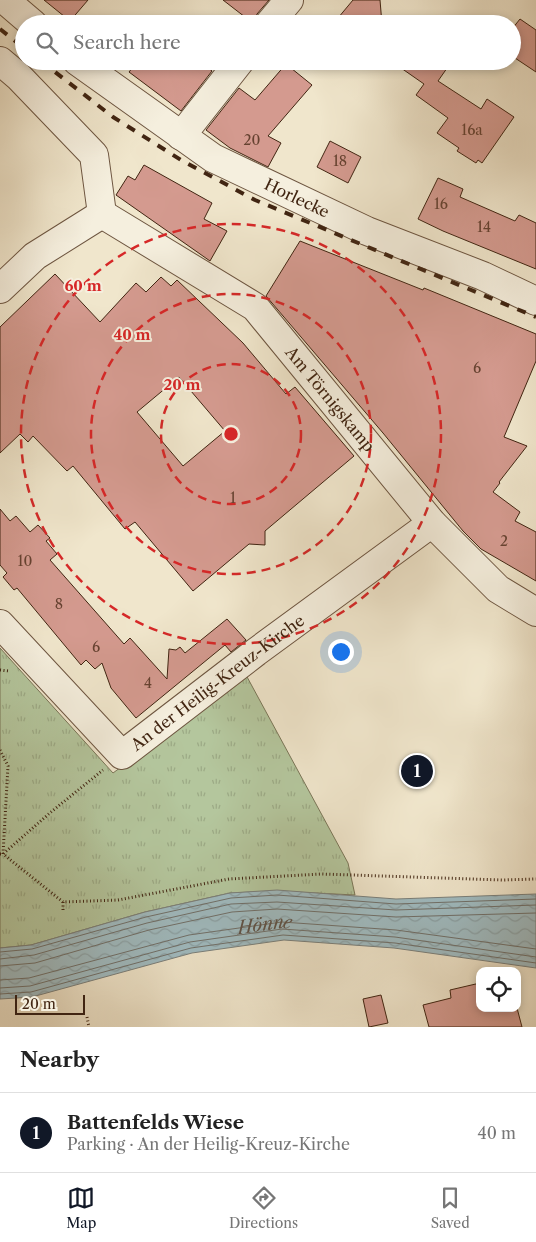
<!DOCTYPE html>
<html lang="en">
<head>
<meta charset="utf-8">
<style>
	body { margin:0; font-family:"Libre Caslon Text",serif; background:#f6f6f6; color:#222 }
	.controls { position:absolute; right:15px; bottom:15px; display:grid; overflow:hidden; border-radius:10px; box-shadow:0 2px 8px #0003 }
	.controls button { width:45px; height:45px; display:grid; place-items:center; padding:0; border:0; border-bottom:1px solid #e0e0e0; background:#fff; color:#222; font:25px sans-serif }
	.scale { position:absolute; left:15px; bottom:12px; width:70px; box-sizing:border-box; padding-left:5px; border:2px solid #412512; border-top:0; font-size:14px; line-height:18px; white-space:nowrap; color:#412512; -webkit-text-stroke:4px #f5efde; paint-order:stroke }
	.you { position:absolute; left:340px; top:651px; width:18px; height:18px; margin:-12px; border:4px solid #fff; border-radius:50%; background:#1a73e8; box-shadow:0 0 0 8px #1a73e833 }
	.badge { display:grid; place-items:center; width:32px; height:32px; border-radius:50%; background:#111827; color:#fff; font-size:16px; font-weight:700 }
	.pin { position:absolute; translate:-50% -50%; border:2px solid #fff; box-shadow:0 1px 5px #0006 }
	.list { margin:0; padding:0; list-style:none }
	h2 { display:flex; justify-content:space-between; align-items:center; height:65px; margin:0; padding:0 20px; font-size:21px }
	h2 small { font-size:16px; font-weight:400; color:#767676 }
	.list li { display:grid; grid-template-columns:32px 1fr auto; gap:15px; align-items:center; box-sizing:border-box; height:80px; padding:0 20px; border-top:1px solid #e0e0e0 }
	.list b { display:block; font-size:19px; white-space:nowrap }
	.list p { margin:0; font-size:16px; white-space:nowrap; color:#767676 }
	.list em { font-size:16px; font-style:normal; color:#767676 }
	.icon { flex:none; width:28px; height:28px; fill:none; stroke:currentColor; stroke-width:2; stroke-linecap:round; stroke-linejoin:round }
	.map { position:relative; flex:none; width:536px; height:1027px; overflow:hidden }
	.search { position:absolute; background:#fff; box-shadow:0 2px 8px #0003; left:15px; right:15px; top:15px; height:55px; display:flex; align-items:center; gap:12px; box-sizing:border-box; padding:0 18px; border-radius:28px; color:#767676; font-size:19px }
	.sheet { height:145px; background:#fff }
	nav { display:flex; justify-content:space-around; align-items:center; box-sizing:border-box; height:70px; border-top:1px solid #e0e0e0; background:#fff; font-size:14px; color:#767676 }
	nav a { display:grid; justify-items:center; gap:2px }
	nav .on { color:#111827 }
	.map>svg:first-child { display:block }
</style>
</head>
<body>
<div class="map">
<svg width="536" height="1027" viewBox="0 0 536 1027">
	<defs>
		<pattern id="park-tufts" width="24" height="20" patternUnits="userSpaceOnUse" patternTransform="scale(1.25)"><rect width="24" height="20" fill="#b4c69d"/><path d="M3 7l-1-3M5 7V3M7 7l1-3M15 17l-1-3M17 17v-4M19 17l1-3" fill="none" stroke="#9caa86"/></pattern>
		<pattern id="water-waves" width="16" height="10" patternUnits="userSpaceOnUse" patternTransform="scale(1.25)"><rect width="16" height="10" fill="#a0bcc2"/><path d="M0 5q4-4 8 0t8 0" fill="none" stroke="#8ba1a6"/></pattern>
	</defs>
	<rect width="100%" height="100%" fill="#f0e6cc"/>
	<filter id="stains"><feTurbulence type="fractalNoise" baseFrequency=".004" numOctaves="4"/><feColorMatrix values="0 0 0 0 .2 0 0 0 0 .09 0 0 0 0 .02 0 0 0 .5 -.17"/></filter>
	<radialGradient id="worn" r=".72"><stop offset=".6" stop-color="#630" stop-opacity="0"/><stop offset="1" stop-color="#630" stop-opacity=".3"/></radialGradient>
	<!-- park -->
	<path fill="url(#park-tufts)" stroke="#7a7658" d="M0,648L113,773L246,675L348,863L355,895L274,891L230,893L145,912L31,945L0,948Z"/>
	<!-- water -->
	<path fill="url(#water-waves)" stroke="#7a807c" d="M277,890L396,899L536,894V968L394,948L284,940L192,953L32,997L0,999V948L31,945L145,912L230,893Z"/>
	<g fill="none" stroke-linecap="round" stroke-linejoin="round">
		<!-- shore -->
		<g stroke="#70706a" stroke-width="1">
			<path d="M0,952L32,949L146,917L231,898L277,895L396,904L536,899"/>
			<path d="M0,959L34,955L147,923L231,904L277,902L396,910L536,905"/>
			<path d="M0,966L35,963L149,930L232,912L277,909L396,917L536,913"/>
			<path id="s1" d="M0,980L29,978L189,935L282,922L396,930L536,949"/>
			<path d="M0,988L30,986L190,942L282,929L395,937L536,957"/>
			<path d="M0,994L31,992L191,948L283,935L395,943L536,963"/>
		</g>
	</g>
	<!-- building -->
	<g fill="#d49a8f" stroke="#412512" fill-rule="evenodd">
		<path d="M44,0H88L70,21Z"/>
		<path d="M223,0H269L257,14L254,24Z"/>
		<path d="M353,0H380L382,24H333Z"/>
		<path d="M520,19L536,30V72L512,56V29Z"/>
		<path d="M138,61H200L212,71L181,111L129,72Z"/>
		<path d="M391,61H452L438,81L481,109L487,99L514,117L482,163L478,160L476,163L457,151L459,148L437,133L448,118L416,95L424,84Z"/>
		<path d="M286,64L312,85L268,136L281,143L268,167L230,148L206,130L239,88L255,100Z"/>
		<path d="M330,141L361,157L348,183L317,167Z"/>
		<path d="M144,165L212,203L204,219L227,231L210,261L116,195L128,176L135,180Z"/>
		<path d="M438,178L463,189L460,197L515,221L519,215L536,223V269L443,231L418,219Z"/>
		<path d="M300,241L423,290L424,288L536,334V361L504,437L527,446L499,482L500,483L493,492L520,512L515,521L536,532V581L481,549L463,531L383,433L266,296Z"/>
		<path d="M55,274L100,322L136,283L146,292L161,277L171,286L177,280L243,343L286,394L295,387L354,456L265,531V545L249,544L193,591L135,522L125,529L73,466L67,471L33,436L28,442L20,434L0,453V327ZM179,377L225,431L183,466L137,412Z"/>
		<path d="M0,509L10,521L16,516L30,532L38,525L50,538L46,541L57,554L50,560L124,644L130,638L167,679L169,649L176,650L180,647L185,653L227,619L246,640L231,652L225,645L136,718L111,688L102,663L95,669L86,660L81,665L17,588L14,590L3,577L7,573L0,565Z"/>
		<path d="M480,983V1008H517L522,1027H429L423,1005L451,998L450,990Z"/>
		<path d="M381,995L388,1023L369,1027L363,999Z"/>
	</g>
	<g fill="none" stroke-linecap="round" stroke-linejoin="round">
		<defs>
			<g id="minor">
				<path d="M5,0L33,24"/>
				<path d="M269,24L289,0"/>
				<path d="M0,61L19,77L94,155L102,214"/>
				<path id="s2" d="M77,61L213,158L367,231L483,276L536,301"/>
				<path d="M181,136L240,61"/>
				<path id="s3" d="M102,214L255,307L432,523L498,589L536,612"/>
				<path d="M0,289L35,256L102,214"/>
				<path id="s4" d="M0,624L122,755L256,652L432,523"/>
			</g>
		</defs>
		<!-- minor casing -->
		<use href="#minor" stroke="#6d5540" stroke-width="30"/>
		<!-- path -->
		<g stroke="#412512" stroke-width="3" stroke-dasharray="1 2.5" stroke-linecap="butt">
			<path d="M0,670L9,671"/>
			<path d="M0,750L8,766L3,854L63,902"/>
			<path d="M0,854H3L51,812L103,770"/>
			<path d="M63,910V902L118,900L229,879L322,874L502,880L536,879"/>
			<path d="M87,1017L89,1027"/>
		</g>
		<!-- minor -->
		<use href="#minor" stroke="#f5efde" stroke-width="28"/>
		<!-- rail -->
		<g stroke="#412512" stroke-width="4" stroke-dasharray="9 9" stroke-linecap="butt">
			<path d="M0,29L24,48"/>
			<path d="M41,61L113,117L181,160L255,200L536,317"/>
		</g>
	</g>
	<!-- distance rings -->
	<g fill="none" stroke="#d62828" stroke-width="2.5" stroke-dasharray="9 6">
		<circle cx="231" cy="434" r="70"/>
		<circle cx="231" cy="434" r="140"/>
		<circle cx="231" cy="434" r="210"/>
	</g>
	<g text-anchor="middle" stroke-width="4" stroke-linejoin="round" paint-order="stroke">
		<!-- number labels -->
		<g font-size="14" fill="#664231">
			<text x="472" y="135">16a</text>
			<text x="252" y="145">20</text>
			<text x="340" y="166">18</text>
			<text x="441" y="209">16</text>
			<text x="484" y="232">14</text>
			<text x="477" y="373">6</text>
			<text x="233" y="503">1</text>
			<text x="504" y="546">2</text>
			<text x="25" y="566">10</text>
			<text x="59" y="609">8</text>
			<text x="96" y="652">6</text>
			<text x="148" y="688">4</text>
		</g>
		<!-- street labels -->
		<g font-size="16" fill="#412512" stroke="#f5efde">
			<text dy="6" stroke="none"><textPath href="#s2" startOffset="260">Horlecke</textPath></text>
			<text dy="6" stroke="none"><textPath href="#s3" startOffset="298">Am Törnigskamp</textPath></text>
			<text dy="6" stroke="none"><textPath href="#s4" startOffset="299">An der Heilig-Kreuz-Kirche</textPath></text>
		</g>
		<!-- water labels -->
		<g font-size="18" font-style="italic" fill="#5e5247" stroke="#f5efde">
			<text dy="6" stroke="none"><textPath href="#s1" startOffset="271">Hönne</textPath></text>
		</g>
	</g>
	<circle cx="231" cy="434" r="8" fill="#d62828" stroke="#f5efde" stroke-width="2.5"/>
	<g font-size="15" text-anchor="middle" font-weight="bold" fill="#d62828" stroke="#f5efde" stroke-width="4" stroke-linejoin="round" paint-order="stroke">
		<text x="83" y="291">60 m</text>
		<text x="132" y="340">40 m</text>
		<text x="182" y="390">20 m</text>
	</g>
	<rect width="100%" height="100%" filter="url(#stains)"/>
	<rect width="100%" height="100%" fill="url(#worn)"/>
</svg>
<div class="controls">
<button><svg class="icon" aria-label="locate" viewBox="0 0 24 24"><circle cx="12" cy="12" r="6"/><path d="M12 2v4M12 18v4M2 12h4M18 12h4"/></svg></button>
</div>
<div class="scale">20 m</div>
<div class="you"></div>
<div class="pin badge" style="left:417px;top:771px">1</div>
<div class="search"><svg class="icon" aria-label="search" viewBox="0 0 24 24"><circle cx="10" cy="10" r="6"/><path d="M15 15l6 6"/></svg>Search here</div>
</div>
<section class="sheet">
<h2>Nearby<small></small></h2>
<ul class="list">
<li><span class="badge">1</span><div><b>Battenfelds Wiese</b><p>Parking · An der Heilig-Kreuz-Kirche</p></div><em>40 m</em></li>
</ul>
</section>
<nav>
<a class="on"><svg class="icon" aria-label="map" viewBox="0 0 24 24"><path d="M3 6l6-2 6 2 6-2v14l-6 2-6-2-6 2zM9 4v14M15 6v14"/></svg>Map</a>
<a><svg class="icon" aria-label="directions" viewBox="0 0 24 24"><path d="M12 3l9 9-9 9-9-9zM9 14v-3h6M13 9l2 2-2 2"/></svg>Directions</a>
<a><svg class="icon" aria-label="saved" viewBox="0 0 24 24"><path d="M7 4h10v16l-5-4-5 4z"/></svg>Saved</a>
</nav>
</body>
</html>
